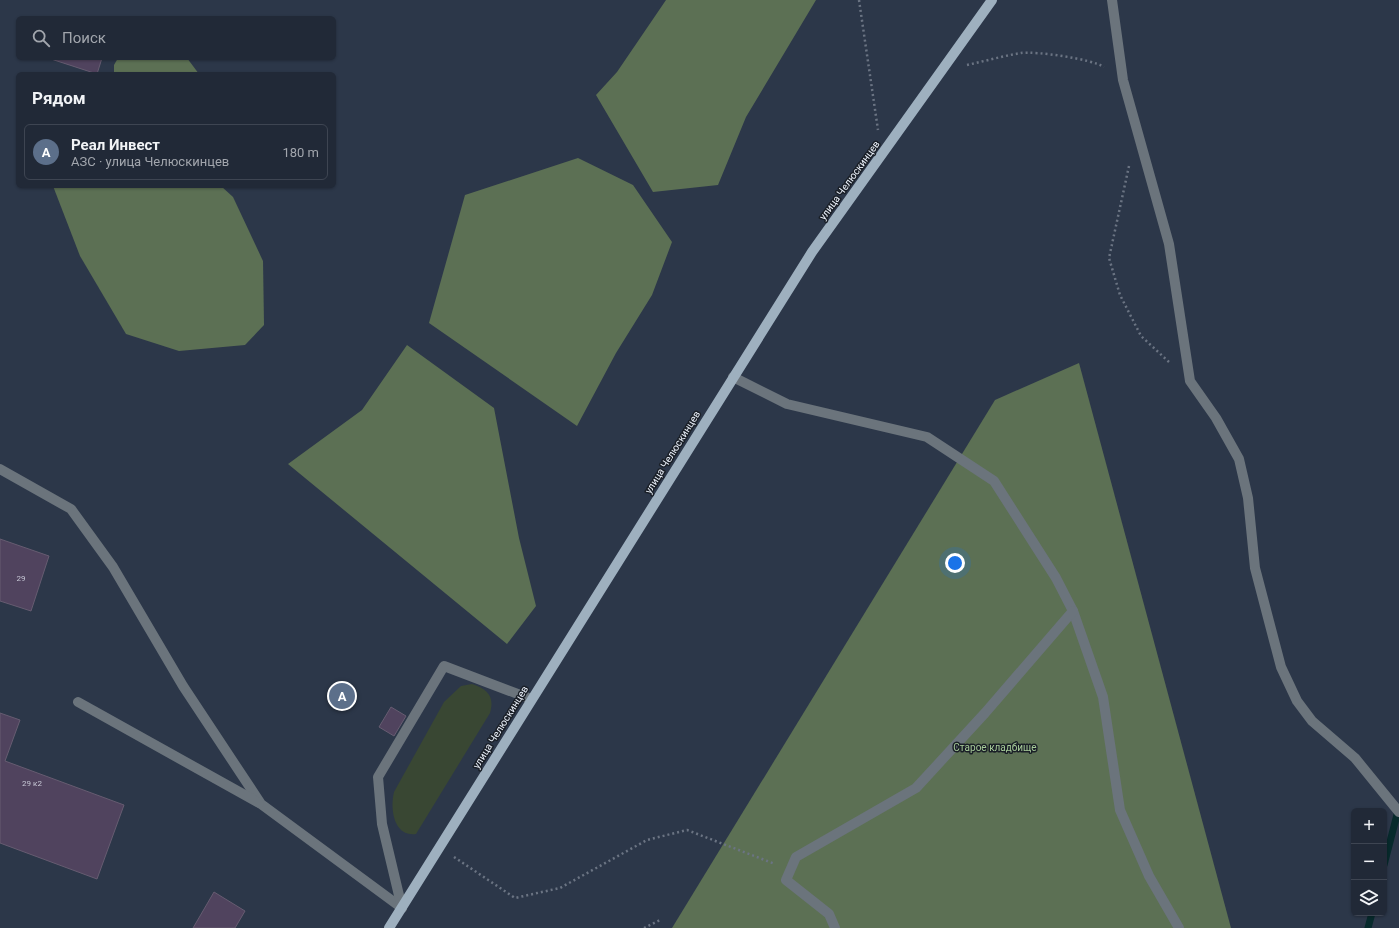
<!DOCTYPE html>
<html lang="ru">
<head>
<meta charset="utf-8">
<style>
	body { margin:0; font-family:Roboto,sans-serif; background:#29313f; color:#f1f3f6 }
	.controls { position:absolute; right:12px; bottom:12px; display:grid; overflow:hidden; border-radius:6px; box-shadow:0 1px 3px #0004 }
	.controls button { width:36px; height:36px; display:grid; place-items:center; padding:0; border:0; border-bottom:1px solid #3e4552; background:#212937; color:#f1f3f6; font:20px sans-serif }
	.you { position:absolute; left:955px; top:563px; width:14px; height:14px; margin:-10px; border:3px solid #fff; border-radius:50%; background:#1a73e8; box-shadow:0 0 0 6px #1a73e833 }
	.badge { display:grid; place-items:center; width:26px; height:26px; border-radius:50%; background:#95b2f1; color:#fff; font-size:13px; font-weight:700 }
	.pin { position:absolute; translate:-50% -50%; border:2px solid #fff; box-shadow:0 1px 4px #0006 }
	.list { margin:0; padding:0; list-style:none }
	h2 { display:flex; justify-content:space-between; align-items:center; height:52px; margin:0; padding:0 16px; font-size:17px }
	h2 small { font-size:13px; font-weight:400; color:#a2a6ad }
	.list li { display:grid; grid-template-columns:26px 1fr auto; gap:12px; align-items:center; box-sizing:border-box; height:56px; margin:0 8px 8px; padding:0 8px; border:1px solid #3e4552; border-radius:6px }
	.list b { display:block; font-size:15px; white-space:nowrap }
	.list p { margin:0; font-size:13px; white-space:nowrap; color:#a2a6ad }
	.list em { font-size:13px; font-style:normal; color:#a2a6ad }
	.icon { flex:none; width:22px; height:22px; fill:none; stroke:currentColor; stroke-width:2; stroke-linecap:round; stroke-linejoin:round }
	.map { position:relative; flex:none; width:1399px; height:928px; overflow:hidden }
	.search { position:absolute; background:#212937; box-shadow:0 1px 3px #0004; left:16px; top:16px; width:320px; height:44px; display:flex; align-items:center; gap:10px; box-sizing:border-box; padding:0 14px; border-radius:6px; color:#a2a6ad; font-size:15px }
	.panel { position:absolute; background:#212937; box-shadow:0 1px 3px #0004; left:16px; top:72px; width:320px; height:116px; border-radius:6px }
	.map>svg:first-child { display:block }
</style>
</head>
<body>
<div class="map">
<svg width="1399" height="928" viewBox="0 0 1399 928">
	<rect width="100%" height="100%" fill="#2c3749"/>
	<!-- green -->
	<path fill="#394733" d="M472,684C487,689 495,696 490,713L416,834C393,837 390,808 394,792L444,702L461,686Z"/>
	<!-- forest -->
	<g fill="#5c7054">
		<path d="M666,0H816L746,117L718,185L653,192L596,95L617,72Z"/>
		<path d="M118,58H187L199,74H114V65Z"/>
		<path d="M578,158L633,185L672,242L652,295L616,353L577,426L429,323L465,195Z"/>
		<path d="M53,186H221L233,197L263,261L264,325L245,345L179,351L126,334L80,256Z"/>
		<path d="M407,345L494,408L519,538L536,606L507,644L288,464L362,410Z"/>
		<path d="M1079,363L1231,928H672L995,400Z"/>
	</g>
	<g fill="none" stroke-linecap="round" stroke-linejoin="round">
		<!-- stream -->
		<g stroke="#072a2c" stroke-width="7">
			<path d="M1384,865L1399,807"/>
			<path d="M1368,928L1372,913"/>
		</g>
	</g>
	<!-- building -->
	<g fill="#50435e" stroke="#665c71">
		<path d="M48,58H102L97,74Z"/>
		<path d="M0,539L49,556L31,611L0,601Z"/>
		<path d="M391,707L406,716L394,736L379,727Z"/>
		<path d="M0,713L20,720L5,761L124,805L97,879L0,843Z"/>
		<path d="M214,892L245,911L235,928H193Z"/>
	</g>
	<g fill="none" stroke-linecap="round" stroke-linejoin="round">
		<!-- path -->
		<g stroke="#6b7483" stroke-width="2.5" stroke-dasharray="2 3" stroke-linecap="butt">
			<path d="M859,0L878,130"/>
			<path d="M967,65C985,61 1003,56 1021,53C1036,51 1092,59 1104,67"/>
			<path d="M1129,166L1109,258L1120,295L1141,336L1169,362"/>
			<path d="M454,857L515,898L560,888L647,840L687,830L775,864"/>
			<path d="M644,928L660,920"/>
		</g>
		<!-- minor -->
		<g stroke="#6b747c" stroke-width="10">
			<path d="M1112,0L1123,80L1169,244L1190,381L1216,418L1239,459L1248,498L1255,568L1281,667L1297,701L1312,721L1355,758L1399,812"/>
			<path d="M733,377L787,404L927,437L994,481L1056,578L1073,611L1103,697L1120,810L1149,876L1179,928"/>
			<path d="M0,469L71,509L113,567L183,686L261,804L402,908"/>
			<path d="M78,702L259,803"/>
			<path d="M402,908L382,824L378,777L444,666L531,699"/>
			<path d="M835,928L829,914L786,880L796,857L916,788L985,713L1073,611"/>
		</g>
		<!-- major -->
		<path stroke="#9eb0bf" stroke-width="10" d="M389,928L812,252L992,0"/>
	</g>
	<g text-anchor="middle" stroke-width="3" stroke-linejoin="round" paint-order="stroke">
		<!-- number labels -->
		<g font-size="8" fill="#c7c8d6">
			<text x="21" y="581">29</text>
			<text x="32" y="786">29 к2</text>
		</g>
		<!-- street labels -->
		<g font-size="10" fill="#eff5fe" stroke="#1a1f27">
			<text transform="translate(849 180) rotate(-54)" y="4">улица Челюскинцев</text>
			<text transform="translate(672 452) rotate(-58)" y="4">улица Челюскинцев</text>
			<text transform="translate(500 727) rotate(-58)" y="4">улица Челюскинцев</text>
		</g>
		<!-- park labels -->
		<g font-size="10" fill="#a8cc9a" stroke="#1a1f27">
			<text x="995" y="751">Старое кладбище</text>
		</g>
	</g>
</svg>
<div class="controls">
<button>+</button>
<button>−</button>
<button><svg class="icon" aria-label="layers" viewBox="0 0 24 24"><path d="M12 4l9 5-9 5-9-5zM3 14l9 5 9-5"/></svg></button>
</div>
<div class="you"></div>
<div class="pin badge" style="left:342px;top:696px;background:#5c6f8a">A</div>
<div class="search"><svg class="icon" aria-label="search" viewBox="0 0 24 24"><circle cx="10" cy="10" r="6"/><path d="M15 15l6 6"/></svg>Поиск</div>
<section class="panel">
<h2>Рядом<small></small></h2>
<ul class="list">
<li><span class="badge" style="background:#5c6f8a">A</span><div><b>Реал Инвест</b><p>АЗС · улица Челюскинцев</p></div><em>180 m</em></li>
</ul>
</section>
</div>
</body>
</html>
